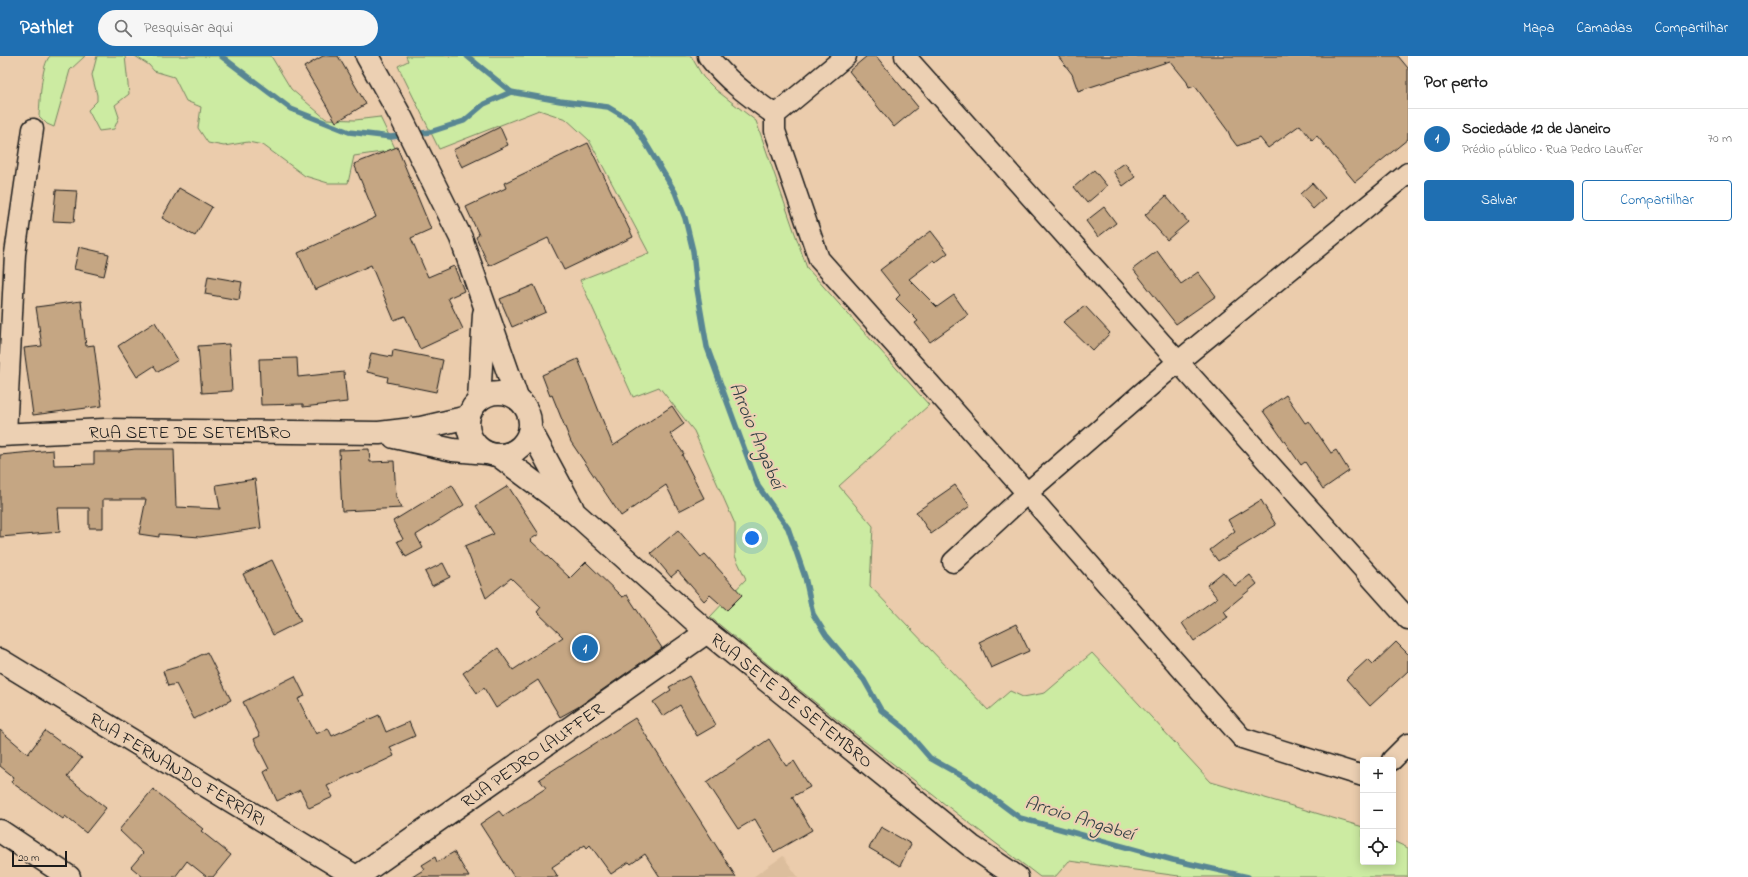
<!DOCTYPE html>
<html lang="pt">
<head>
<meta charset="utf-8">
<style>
	body { margin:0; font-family:"Indie Flower",sans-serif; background:#f6f6f6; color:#222 }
	.controls { position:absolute; right:12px; bottom:12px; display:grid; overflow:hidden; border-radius:4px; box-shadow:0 2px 10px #0003 }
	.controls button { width:36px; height:36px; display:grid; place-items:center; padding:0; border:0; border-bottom:1px solid #e0e0e0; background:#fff; color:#222; font:20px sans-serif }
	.scale { position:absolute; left:12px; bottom:10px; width:55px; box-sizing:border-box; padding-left:4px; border:2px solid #1c1c1c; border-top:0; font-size:11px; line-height:14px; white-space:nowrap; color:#1c1c1c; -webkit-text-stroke:3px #ecd0b3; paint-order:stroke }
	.you { position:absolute; left:752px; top:482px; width:14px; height:14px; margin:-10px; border:3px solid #fff; border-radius:50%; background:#1a73e8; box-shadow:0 0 0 6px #1a73e833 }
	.badge { display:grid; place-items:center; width:26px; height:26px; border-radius:50%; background:#1f6fb2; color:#fff; font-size:13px; font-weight:700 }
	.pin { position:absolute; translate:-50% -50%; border:2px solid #fff; box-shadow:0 1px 4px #0006 }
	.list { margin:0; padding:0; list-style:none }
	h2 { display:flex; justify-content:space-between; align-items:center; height:52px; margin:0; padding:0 16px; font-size:17px }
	h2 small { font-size:13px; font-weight:400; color:#767676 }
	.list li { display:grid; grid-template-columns:26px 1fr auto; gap:12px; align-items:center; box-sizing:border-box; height:60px; padding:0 16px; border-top:1px solid #e0e0e0 }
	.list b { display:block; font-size:15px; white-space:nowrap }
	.list p { margin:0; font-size:13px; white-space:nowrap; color:#767676 }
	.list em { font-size:13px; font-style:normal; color:#767676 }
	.actions { display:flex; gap:8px; padding:12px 16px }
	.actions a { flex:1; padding:9px 0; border:1px solid #1f6fb2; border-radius:4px; text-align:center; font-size:14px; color:#1f6fb2 }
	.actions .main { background:#1f6fb2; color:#fff }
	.icon { flex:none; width:22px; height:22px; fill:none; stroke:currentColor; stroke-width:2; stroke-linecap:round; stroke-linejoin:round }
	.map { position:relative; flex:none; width:1408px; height:821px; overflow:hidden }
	header { display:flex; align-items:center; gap:24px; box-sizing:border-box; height:56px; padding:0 20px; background:#1f6fb2; color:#fff }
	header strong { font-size:19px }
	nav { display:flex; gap:22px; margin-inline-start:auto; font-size:14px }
	.search { width:280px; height:36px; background:#f6f6f6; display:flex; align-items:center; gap:10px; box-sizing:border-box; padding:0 14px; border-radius:22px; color:#767676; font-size:15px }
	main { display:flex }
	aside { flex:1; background:#fff }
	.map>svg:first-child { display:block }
</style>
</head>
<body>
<header>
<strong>Pathlet</strong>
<div class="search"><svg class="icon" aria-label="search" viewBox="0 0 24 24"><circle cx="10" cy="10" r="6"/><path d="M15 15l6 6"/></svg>Pesquisar aqui</div>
<nav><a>Mapa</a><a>Camadas</a><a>Compartilhar</a></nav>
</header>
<main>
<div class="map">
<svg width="1408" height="821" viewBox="0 0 1408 821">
	<rect width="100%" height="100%" fill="#ebccac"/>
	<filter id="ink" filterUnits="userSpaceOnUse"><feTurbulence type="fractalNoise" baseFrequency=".025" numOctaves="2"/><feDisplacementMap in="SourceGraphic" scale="8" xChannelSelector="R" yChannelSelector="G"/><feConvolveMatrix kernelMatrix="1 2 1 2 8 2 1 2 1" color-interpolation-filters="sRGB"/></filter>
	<g filter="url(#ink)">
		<!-- built -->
		<path fill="#dcbe9d" d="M783,800L798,821H753Z"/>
		<!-- green -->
		<g fill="#cceba2" stroke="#74845f">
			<path d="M50,0H85L70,14L54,71L47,68L39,60C40,46 41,9 50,0Z"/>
			<path d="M97,0H125L129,38L115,49L119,61L114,73L99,75L88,54L97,45V39L92,19Z"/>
			<path d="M135,0H271L291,33L326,63L355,64L380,61L396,94L354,100L348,127H328L305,120L263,89L248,86L224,90L208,87L198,72L201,51L186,45L174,21L154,15L149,9Z"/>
			<path d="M406,0H691L703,21L716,34L756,65L807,212L929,349L839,430L873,470L870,530L988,654L1010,635L1023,641L1045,637L1092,597L1211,726L1363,771V806H1393V785L1408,792V821H1178L1179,820L1069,805L1055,821H1040C928,736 818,650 710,561L746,523L735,500V468L694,375L659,331L633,341L580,224L649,197L589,84L566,63L539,54L439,93L398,10L408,5Z"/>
		</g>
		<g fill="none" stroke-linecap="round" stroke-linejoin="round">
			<!-- stream -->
			<g stroke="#598693" stroke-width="5.5">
				<path d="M221,0L291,53L349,76L391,81L404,79"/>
				<path d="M467,0L511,36L560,45L608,51L633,66L675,136L685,162L693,195L697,233L707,291L758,430L788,472L805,521L813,558L826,579L864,624L881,654L904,672L930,702L969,724L1020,762L1173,804L1248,821"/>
				<path d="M414,78L430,76L464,65L484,48L511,36"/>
			</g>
		</g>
		<!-- building -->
		<g fill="#c5a683" stroke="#1c1c1c">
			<path d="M323,0H338L366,48L336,66L304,11Z"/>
			<path d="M867,0H876L918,51L894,71L849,15Z"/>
			<path d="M1058,0H1398L1408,12V83L1355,126L1317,80L1312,84L1300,69L1268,92L1260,82L1237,90L1231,82L1228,75L1195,30L1189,32L1187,26L1170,5L1078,35L1072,18Z"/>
			<path d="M500,71L508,89L462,111L453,94Z"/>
			<path d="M588,87L633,181L564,214L548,182L489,210L476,181L479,179L466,151L506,132L504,127Z"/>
			<path d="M397,91L431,173L411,182L428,221L454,210L464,235L448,242L463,273L420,293L405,260L394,264L371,209L315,234L298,197L376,161L354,108Z"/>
			<path d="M1125,107L1135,121L1123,130L1113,115Z"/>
			<path d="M1094,114L1107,130L1087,147L1074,131Z"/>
			<path d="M1312,127L1325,142L1313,153L1300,138Z"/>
			<path d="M179,132L212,151L195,180L162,162Z"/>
			<path d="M56,134L77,135L74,166L53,165Z"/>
			<path d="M1166,140L1188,166L1167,184L1145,159Z"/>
			<path d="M1104,151L1116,167L1098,181L1086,165Z"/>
			<path d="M931,175L948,197L936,206L934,204L909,223L937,251L954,239L968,259L930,286L915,267L918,265L896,243L900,239L880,214Z"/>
			<path d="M79,191L109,198L104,220L74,213Z"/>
			<path d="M1157,195L1181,228L1198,216L1216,240L1176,268L1133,213Z"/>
			<path d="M208,220L242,226L239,244L205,238Z"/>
			<path d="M534,229L546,256L512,271L500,243Z"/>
			<path d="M81,245L86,290L94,289L102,350L33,359L24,292L42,290L36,251Z"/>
			<path d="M1085,250L1110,277L1093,295L1063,266Z"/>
			<path d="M155,266L178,304L158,316L154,310L137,321L118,290Z"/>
			<path d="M229,288L232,335L202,337L198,290Z"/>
			<path d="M393,294L443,304L436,336L387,326L388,321L367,316L371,297L392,301Z"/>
			<path d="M297,302L298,321L344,316L347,346L303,351V348L261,349L259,303Z"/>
			<path d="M578,303L613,390L672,350L684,368L670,378L684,398L682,399L704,442L679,455L666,429L621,460L571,386L552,339L550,340L542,319Z"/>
			<path d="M1286,339L1305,367L1309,365L1331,397L1336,394L1349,415L1323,433L1305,406L1301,409L1263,355Z"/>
			<path d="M135,393H174L176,451L220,453L216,429L255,423L261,472L200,481L159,478V481L139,478L146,443H103V472H89V452H58L60,476L0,481V399L53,394L54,409L94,408V396H120V395Z"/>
			<path d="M369,393L370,406L394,405L396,441L402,452L342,455L339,394Z"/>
			<path d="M452,429L464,449L416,479L423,492L406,501L397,485L403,483L393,465Z"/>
			<path d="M955,429L970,450L931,478L916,456Z"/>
			<path d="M508,430L539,478L530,484L570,522L586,506L622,541L627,539L662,592L578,651L560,661L538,624L496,652L484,632L477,637L463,617L498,592L513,614L563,581L537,556L541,551L511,522L486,542L465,490L494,478L476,450Z"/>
			<path d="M1261,444L1276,469L1218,505L1210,494L1235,475L1228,464Z"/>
			<path d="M678,474L701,501L705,498L742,539L727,554L710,539L704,545L678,515L671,521L651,497Z"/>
			<path d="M272,504L301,565L273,579L243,518Z"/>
			<path d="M443,507L450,521L432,530L425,516Z"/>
			<path d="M1223,516L1235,530L1250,519L1257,528L1224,555L1228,561L1194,585L1182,567L1217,542L1207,529Z"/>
			<path d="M1016,568L1029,595L991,612L979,586Z"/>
			<path d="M1396,586L1408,598V615L1370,650L1346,623L1368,603L1373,608Z"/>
			<path d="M207,596L231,644L194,663L176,628L168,630L163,615L177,611Z"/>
			<path d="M295,620L305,640L298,643L316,678L328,672L332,680L379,659L386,676L409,666L415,680L390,691L394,700L371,711V709L327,730L333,741L309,752L300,734L277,745L264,716L269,713L254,683L260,680L243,646Z"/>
			<path d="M689,620L716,669L697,680L680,649L663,660L653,646L671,634L669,631Z"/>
			<path d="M635,662L736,821H660L645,798L631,808L629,806L611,818L590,789L587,792L585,789L552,811L558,821H514L480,768L499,755L503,760L546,732L539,723Z"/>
			<path d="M0,674L28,698L45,675L82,702L67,721L106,752L86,777L65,760L63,763L11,726L14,721L0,710Z"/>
			<path d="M769,683L786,710L794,705L810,731L792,741L812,774L774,796L755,763L738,773L707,726Z"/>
			<path d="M153,733L203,773L201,775L231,799L213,821H207L187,805L175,821H143L131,811L143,797L119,774Z"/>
			<path d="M881,771L911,788L900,810L869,792Z"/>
			<path d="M454,796L469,821H412L425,813L422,809L435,801L437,806Z"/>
		</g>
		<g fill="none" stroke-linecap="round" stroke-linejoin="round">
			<defs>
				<g id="minor">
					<path d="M708,0C726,24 750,41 775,59"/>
					<path d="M846,0L775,59V75L819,203L1027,437L1242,682L1363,720"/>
					<path d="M905,0L1408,563"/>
					<path d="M6,378L15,198L33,73"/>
					<path d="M953,506L1027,437L1179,305L1408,117"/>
					<path d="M1392,704L1408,688"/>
				</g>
				<g id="tertiary">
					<path d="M0,775L69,821"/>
					<path d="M357,821L707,576"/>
				</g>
				<g id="secondary">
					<path d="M367,0L401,61L461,182L517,342"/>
					<circle cx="499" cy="368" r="31"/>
					<path d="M479,344L484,258"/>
					<path d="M530,373L572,451"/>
					<path d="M0,379L104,374L379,377L421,372L468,361"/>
					<path d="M394,381L453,394L487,397"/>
					<path d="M499,400L575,457L707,576L971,790L1017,821"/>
					<path d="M0,604L356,821"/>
				</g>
			</defs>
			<!-- minor casing -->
			<use href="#minor" stroke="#1c1c1c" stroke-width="23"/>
			<!-- tertiary casing -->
			<use href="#tertiary" stroke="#1c1c1c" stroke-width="25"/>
			<!-- secondary casing -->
			<use href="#secondary" stroke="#1c1c1c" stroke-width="25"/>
			<!-- minor -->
			<use href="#minor" stroke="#ecd0b3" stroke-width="20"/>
			<!-- tertiary -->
			<use href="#tertiary" stroke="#ecd0b3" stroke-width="22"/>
			<!-- secondary -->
			<use href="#secondary" stroke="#ecd0b3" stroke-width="22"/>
		</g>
	</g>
	<g text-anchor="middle" stroke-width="4" stroke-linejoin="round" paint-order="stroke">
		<!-- street labels -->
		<g font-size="18" fill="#1c1c1c" stroke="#ecd0b3">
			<text x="190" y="382">RUA SETE DE SETEMBRO</text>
			<text transform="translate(792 644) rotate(39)" y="6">RUA SETE DE SETEMBRO</text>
			<text transform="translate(532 699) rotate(-35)" y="6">RUA PEDRO LAUFFER</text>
			<text transform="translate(178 713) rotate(31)" y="6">RUA FERNANDO FERRARI</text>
		</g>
		<!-- water labels -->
		<g font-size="19" font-style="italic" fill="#303f44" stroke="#ecd0b3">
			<text transform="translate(758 379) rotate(67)" y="7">Arroio Angabeí</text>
			<text transform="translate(1080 761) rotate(17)" y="7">Arroio Angabeí</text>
		</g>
	</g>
</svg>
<div class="controls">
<button>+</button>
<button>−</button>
<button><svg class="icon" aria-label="locate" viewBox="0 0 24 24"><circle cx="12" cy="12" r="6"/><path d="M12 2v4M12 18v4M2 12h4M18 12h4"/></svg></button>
</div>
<div class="scale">20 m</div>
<div class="you"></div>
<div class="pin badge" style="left:585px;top:592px">1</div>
</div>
<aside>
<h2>Por perto<small></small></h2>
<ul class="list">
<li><span class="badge">1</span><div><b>Sociedade 12 de Janeiro</b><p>Prédio público · Rua Pedro Lauffer</p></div><em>70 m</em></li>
</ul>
<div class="actions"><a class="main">Salvar</a><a>Compartilhar</a></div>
</aside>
</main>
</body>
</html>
